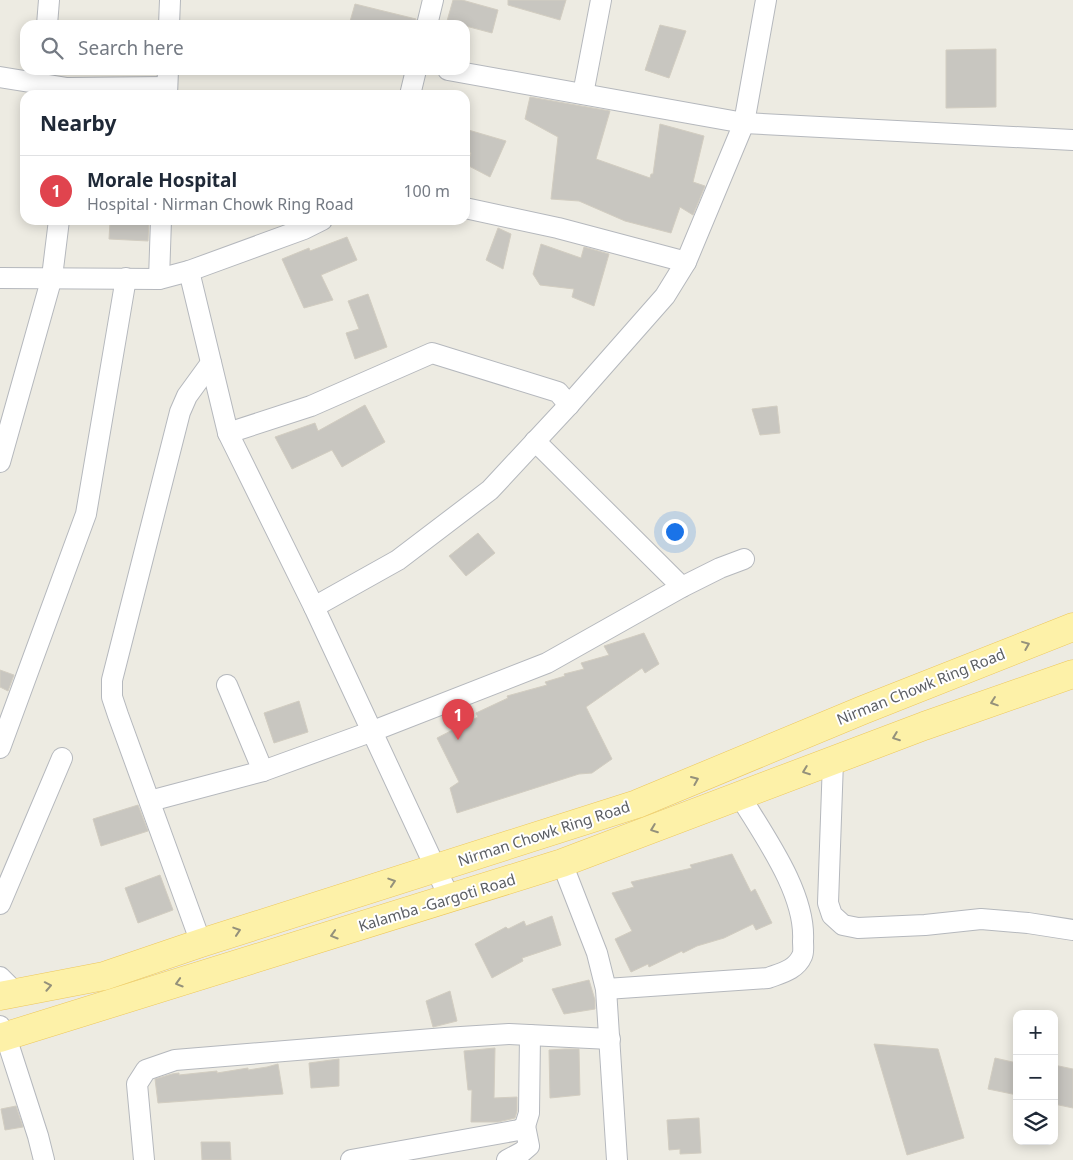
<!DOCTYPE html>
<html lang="en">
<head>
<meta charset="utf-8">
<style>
	body { margin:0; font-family:"Noto Sans",sans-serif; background:#f6f6f7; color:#1f2937 }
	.controls { position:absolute; right:15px; bottom:15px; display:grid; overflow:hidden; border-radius:10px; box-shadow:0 2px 12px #0003 }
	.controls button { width:45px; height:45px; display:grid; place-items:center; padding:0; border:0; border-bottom:1px solid #e0e1e3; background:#fff; color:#1f2937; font:25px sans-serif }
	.you { position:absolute; left:674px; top:531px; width:18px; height:18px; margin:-12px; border:4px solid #fff; border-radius:50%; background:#1a73e8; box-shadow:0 0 0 8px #1a73e833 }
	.badge { display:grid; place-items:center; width:32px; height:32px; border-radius:50%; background:#0b8043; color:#fff; font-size:16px; font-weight:700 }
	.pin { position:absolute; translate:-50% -41px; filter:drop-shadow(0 1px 2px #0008) }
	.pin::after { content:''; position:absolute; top:26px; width:18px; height:15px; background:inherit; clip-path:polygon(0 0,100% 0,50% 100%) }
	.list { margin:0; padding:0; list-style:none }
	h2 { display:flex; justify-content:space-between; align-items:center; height:65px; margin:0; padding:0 20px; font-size:21px }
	h2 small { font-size:16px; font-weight:400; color:#747a83 }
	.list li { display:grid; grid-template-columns:32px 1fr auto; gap:15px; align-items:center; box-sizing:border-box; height:70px; padding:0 20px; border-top:1px solid #e0e1e3 }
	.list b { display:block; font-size:19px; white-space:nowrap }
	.list p { margin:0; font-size:16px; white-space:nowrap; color:#747a83 }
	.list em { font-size:16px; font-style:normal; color:#747a83 }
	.icon { flex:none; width:28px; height:28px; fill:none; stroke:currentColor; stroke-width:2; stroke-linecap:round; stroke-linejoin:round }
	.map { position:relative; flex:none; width:1073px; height:1160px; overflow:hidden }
	.search { position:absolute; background:#fff; box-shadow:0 2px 12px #0003; left:20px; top:20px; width:450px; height:55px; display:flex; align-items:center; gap:12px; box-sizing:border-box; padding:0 18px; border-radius:15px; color:#747a83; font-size:19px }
	.panel { position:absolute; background:#fff; box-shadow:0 2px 12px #0003; left:20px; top:90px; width:450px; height:135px; border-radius:15px }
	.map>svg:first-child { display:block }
</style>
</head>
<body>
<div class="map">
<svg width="1073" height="1160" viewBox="0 0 1073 1160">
	<rect width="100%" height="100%" fill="#edebe2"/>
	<!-- building -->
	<g fill="#c8c6c0" stroke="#d2cdc1">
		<path d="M453,0H462L498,10L492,33L447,21Z"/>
		<path d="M508,0H566L560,20L508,5Z"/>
		<path d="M355,4L416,19L415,25H349Z"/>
		<path d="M660,25L686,31L669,78L645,70Z"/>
		<path d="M996,49V107L946,108V50Z"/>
		<path d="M530,97L610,111L596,159L650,178L651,174H653L660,124L704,136L693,182L705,186L693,215L680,207L671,233L625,221L579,201L551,199L558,137L525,119Z"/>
		<path d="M465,129L506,141L490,177L467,165L471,153L465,148Z"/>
		<path d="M132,220H149L148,241L109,239L110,222L132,223Z"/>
		<path d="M498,228L511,234L503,269L486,260Z"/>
		<path d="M347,237L357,260L321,275L333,300L304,308L282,259L309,248L310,251Z"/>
		<path d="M541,244L581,258L584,247L609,254L594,306L572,297L574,289L540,285L533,274Z"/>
		<path d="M368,294L387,347L355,359L346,333L359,329L348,301Z"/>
		<path d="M365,405L385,442L342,467L332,450L292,469L275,437L315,423L318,431Z"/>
		<path d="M777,406L780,433L760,435L752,409Z"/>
		<path d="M478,533L495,553L466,576L449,556Z"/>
		<path d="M644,633L659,664L645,673L642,668L586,707L612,759L592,773L579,774L457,813L450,788L459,782L437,738L478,717L476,713L508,698L507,696L547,685L545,682L565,676L564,674L584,669L581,663L609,655L604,646Z"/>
		<path d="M0,670L14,675L8,691L0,687Z"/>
		<path d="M299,701L308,732L274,743L264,713Z"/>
		<path d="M138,805L148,831L101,846L93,819Z"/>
		<path d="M732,854L751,892L755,889L772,923L756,930L753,924L724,938L697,946L683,953L682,951L649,967L648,964L631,972L615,939L632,931L612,893L634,887L631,882L692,868L690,865Z"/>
		<path d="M160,875L173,910L138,923L125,888Z"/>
		<path d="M552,916L561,945L522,958L523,961L492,978L475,944L506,927L508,929L524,921L526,926Z"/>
		<path d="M589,980L595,1000V1009L564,1014L552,989Z"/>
		<path d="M450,991L457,1021L433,1027L426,1001Z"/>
		<path d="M874,1044L938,1049L964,1138L907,1155Z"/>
		<path d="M495,1048L494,1098L517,1097V1111L515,1118L498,1122H471L472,1090H468L464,1051Z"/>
		<path d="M565,1049H579L580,1095L550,1098L549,1050Z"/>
		<path d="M995,1058L1017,1063V1095L988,1089Z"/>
		<path d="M339,1059V1086L311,1088L309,1063Z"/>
		<path d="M278,1064L283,1094L158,1103L155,1079L172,1074L179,1073V1075L217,1071V1073L248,1068V1070L267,1067Z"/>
		<path d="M1054,1065L1073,1069V1108L1054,1104Z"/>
		<path d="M16,1106L23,1127L5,1130L1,1109Z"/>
		<path d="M699,1118L701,1153L680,1154V1149L669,1150L667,1120Z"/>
		<path d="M201,1142H230L231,1160H202Z"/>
	</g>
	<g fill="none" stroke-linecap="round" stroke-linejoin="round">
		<defs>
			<g id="minor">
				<path d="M47,25L49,0"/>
				<path d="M169,25L170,0"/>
				<path d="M427,25L433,0"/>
				<path d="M448,70L744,123L1073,140"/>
				<path d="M0,77L67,88L167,87"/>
				<path d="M583,94L601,0"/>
				<path d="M167,95L168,70"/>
				<path d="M410,95L416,70"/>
				<path d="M465,208L558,228L686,262"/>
				<path d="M189,271L228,433L314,607L450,899"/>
				<path d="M0,278L159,279L189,271L304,229L322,220"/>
				<path d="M159,279L161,220"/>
				<path d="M228,433L311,406L432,353L558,392L569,405"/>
				<path d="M535,441L682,587"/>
				<path d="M0,462L52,277L59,220"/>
				<path d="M314,607L398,560L490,490L569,405L665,296L686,262L744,123L766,0"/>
				<path d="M227,685L263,771"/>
				<path d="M0,748L86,514L126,278"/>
				<path d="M833,761L828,903L832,915L843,925L858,928L925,925L981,919L1028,923L1073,930"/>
				<path d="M150,801L263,771L373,731L547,663L682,587L720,568L744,559"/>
				<path d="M562,863L597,953L606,989L617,1160"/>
				<path d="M0,904L62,758"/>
				<path d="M201,943L118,715L112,697V680L180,412L187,396L211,363"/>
				<path d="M0,977L16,993"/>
				<path d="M606,989L768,978C781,973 796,970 802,956C804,952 803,945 803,941C806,893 764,836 740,796"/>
				<path d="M0,1026L6,1037L38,1136L44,1160"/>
				<path d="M144,1160L137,1084L146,1070L175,1060L445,1038L509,1034L610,1039"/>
				<path d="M351,1160L519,1130L525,1126L529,1113L530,1035"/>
				<path d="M507,1160L522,1152L529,1146L525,1126"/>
			</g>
			<g id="primary">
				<path d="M0,996L104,976L201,943L637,804L863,710L1073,627"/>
				<path d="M0,1038L562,863L924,726L1073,674"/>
			</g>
		</defs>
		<!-- minor casing -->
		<use href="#minor" stroke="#b5b8bd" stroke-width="22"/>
		<!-- primary casing -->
		<use href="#primary" stroke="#edc75b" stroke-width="29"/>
		<!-- minor -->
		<use href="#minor" stroke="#fff" stroke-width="20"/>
		<!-- primary -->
		<use href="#primary" stroke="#fdf1a8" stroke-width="28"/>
	</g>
	<!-- one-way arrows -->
	<defs><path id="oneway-chevron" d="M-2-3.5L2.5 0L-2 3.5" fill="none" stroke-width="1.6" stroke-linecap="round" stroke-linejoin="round" transform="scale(1.25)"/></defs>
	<g stroke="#94917b">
		<use href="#oneway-chevron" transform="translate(1026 645) rotate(-22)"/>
		<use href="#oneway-chevron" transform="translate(994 702) rotate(161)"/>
		<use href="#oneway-chevron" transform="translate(896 737) rotate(159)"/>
		<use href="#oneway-chevron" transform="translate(806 771) rotate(159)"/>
		<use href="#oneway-chevron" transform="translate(695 780) rotate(-23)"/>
		<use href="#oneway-chevron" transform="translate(654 829) rotate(159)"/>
		<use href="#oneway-chevron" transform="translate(392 882) rotate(-18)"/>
		<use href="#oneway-chevron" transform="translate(237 931) rotate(-18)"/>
		<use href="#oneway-chevron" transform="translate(334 935) rotate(163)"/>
		<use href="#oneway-chevron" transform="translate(179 983) rotate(163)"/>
		<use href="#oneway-chevron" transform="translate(48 986) rotate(-11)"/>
	</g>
	<g text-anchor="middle" stroke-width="4" stroke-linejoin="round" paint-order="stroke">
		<!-- street labels -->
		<g font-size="15" fill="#5b5e63" stroke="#fff">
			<text transform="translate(921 687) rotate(-22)" y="5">Nirman Chowk Ring Road</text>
			<text transform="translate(544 834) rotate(-18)" y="5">Nirman Chowk Ring Road</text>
			<text transform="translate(437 903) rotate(-17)" y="5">Kalamba -Gargoti Road</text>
		</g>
	</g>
</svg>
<div class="controls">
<button>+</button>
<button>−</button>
<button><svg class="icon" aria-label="layers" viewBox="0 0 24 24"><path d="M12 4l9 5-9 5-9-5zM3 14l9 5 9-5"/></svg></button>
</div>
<div class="you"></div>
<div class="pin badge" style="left:458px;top:740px;background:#e0444e">1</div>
<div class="search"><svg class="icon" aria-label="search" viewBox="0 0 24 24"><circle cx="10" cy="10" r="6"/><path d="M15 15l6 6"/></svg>Search here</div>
<section class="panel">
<h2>Nearby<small></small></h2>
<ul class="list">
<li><span class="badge" style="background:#e0444e">1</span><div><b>Morale Hospital</b><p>Hospital · Nirman Chowk Ring Road</p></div><em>100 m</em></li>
</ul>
</section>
</div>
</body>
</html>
